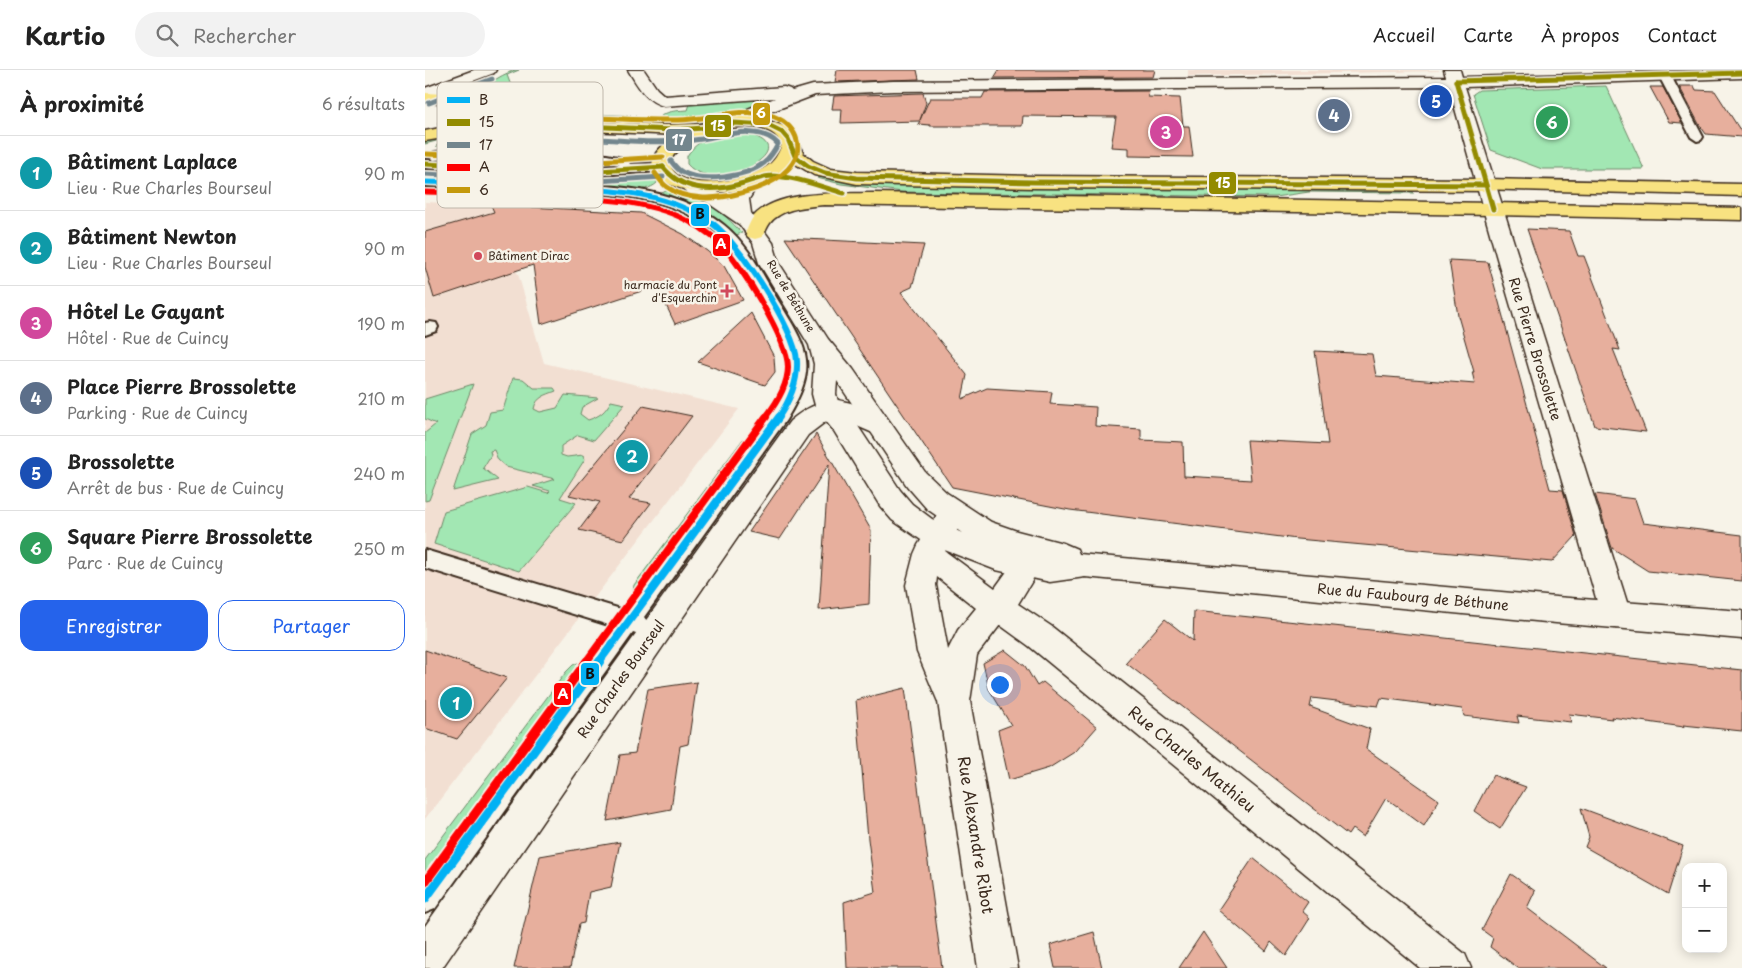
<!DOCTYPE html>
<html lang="fr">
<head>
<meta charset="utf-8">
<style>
	body { margin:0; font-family:"Playpen Sans",sans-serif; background:#f2f2f2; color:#222 }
	.controls { position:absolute; right:15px; bottom:15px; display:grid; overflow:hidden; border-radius:10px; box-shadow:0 2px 12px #0003 }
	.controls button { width:45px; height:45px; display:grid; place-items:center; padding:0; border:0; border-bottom:1px solid #e0e0e0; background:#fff; color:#222; font:25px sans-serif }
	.you { position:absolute; left:574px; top:614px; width:18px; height:18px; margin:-12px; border:4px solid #fff; border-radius:50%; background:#1a73e8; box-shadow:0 0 0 8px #1a73e833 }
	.badge { display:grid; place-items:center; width:32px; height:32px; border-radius:50%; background:#2563eb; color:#fff; font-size:16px; font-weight:700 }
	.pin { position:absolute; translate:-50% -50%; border:2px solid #fff; box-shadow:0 1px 5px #0006 }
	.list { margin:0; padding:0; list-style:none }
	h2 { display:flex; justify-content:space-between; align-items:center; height:65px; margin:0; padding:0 20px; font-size:21px }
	h2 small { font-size:16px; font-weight:400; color:#767676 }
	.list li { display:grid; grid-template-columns:32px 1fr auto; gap:15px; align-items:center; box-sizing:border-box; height:75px; padding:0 20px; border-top:1px solid #e0e0e0 }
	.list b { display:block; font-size:19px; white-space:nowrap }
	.list p { margin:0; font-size:16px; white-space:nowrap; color:#767676 }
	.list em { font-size:16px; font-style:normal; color:#767676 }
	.actions { display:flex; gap:10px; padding:15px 20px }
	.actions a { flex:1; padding:11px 0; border:1px solid #2563eb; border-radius:15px; text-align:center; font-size:18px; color:#2563eb }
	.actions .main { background:#2563eb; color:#fff }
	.icon { flex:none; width:28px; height:28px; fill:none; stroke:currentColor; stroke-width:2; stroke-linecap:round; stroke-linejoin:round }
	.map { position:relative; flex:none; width:1317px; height:898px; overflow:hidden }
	header { display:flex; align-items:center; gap:30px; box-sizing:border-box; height:70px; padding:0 25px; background:#fff; border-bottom:1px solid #e0e0e0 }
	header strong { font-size:24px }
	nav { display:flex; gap:28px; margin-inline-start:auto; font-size:18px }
	.search { width:350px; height:45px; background:#f2f2f2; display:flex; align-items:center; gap:12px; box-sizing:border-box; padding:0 18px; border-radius:28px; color:#767676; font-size:19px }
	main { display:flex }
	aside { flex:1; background:#fff }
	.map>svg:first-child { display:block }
</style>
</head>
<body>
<header>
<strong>Kartio</strong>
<div class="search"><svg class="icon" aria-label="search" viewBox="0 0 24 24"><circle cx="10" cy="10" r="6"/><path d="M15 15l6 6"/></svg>Rechercher</div>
<nav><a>Accueil</a><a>Carte</a><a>À propos</a><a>Contact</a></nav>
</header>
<main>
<aside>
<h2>À proximité<small>6 résultats</small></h2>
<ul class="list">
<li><span class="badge" style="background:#0f9aa8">1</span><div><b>Bâtiment Laplace</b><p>Lieu · Rue Charles Bourseul</p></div><em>90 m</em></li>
<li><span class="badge" style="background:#0f9aa8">2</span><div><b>Bâtiment Newton</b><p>Lieu · Rue Charles Bourseul</p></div><em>90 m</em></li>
<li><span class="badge" style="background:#d1479c">3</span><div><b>Hôtel Le Gayant</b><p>Hôtel · Rue de Cuincy</p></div><em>190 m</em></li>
<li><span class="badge" style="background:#5c6f8a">4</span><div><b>Place Pierre Brossolette</b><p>Parking · Rue de Cuincy</p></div><em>210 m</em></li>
<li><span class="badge" style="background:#1a4fb4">5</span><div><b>Brossolette</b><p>Arrêt de bus · Rue de Cuincy</p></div><em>240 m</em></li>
<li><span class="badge" style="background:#2e9e5b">6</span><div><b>Square Pierre Brossolette</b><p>Parc · Rue de Cuincy</p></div><em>250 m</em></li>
</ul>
<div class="actions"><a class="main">Enregistrer</a><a>Partager</a></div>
</aside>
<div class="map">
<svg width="1317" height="898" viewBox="0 0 1317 898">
	<rect width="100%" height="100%" fill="#f7f3e8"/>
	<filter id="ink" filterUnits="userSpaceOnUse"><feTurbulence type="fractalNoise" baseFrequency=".02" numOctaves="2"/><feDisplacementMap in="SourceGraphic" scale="10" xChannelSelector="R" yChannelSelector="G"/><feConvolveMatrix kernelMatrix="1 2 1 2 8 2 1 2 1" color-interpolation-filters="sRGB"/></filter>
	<g filter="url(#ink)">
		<!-- built -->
		<g fill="#f2dfd2">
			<path d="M763,0H1014V1L763,6Z"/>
			<path d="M0,132L66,135L94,207L119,293L314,339L0,749Z"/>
		</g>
		<!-- green -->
		<g fill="#a2e7b3" stroke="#6e8868">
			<path d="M90,0H94L82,5L96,42L112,38L114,41L211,46L213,48L207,55L64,48L49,42L46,34C55,18 73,6 90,0Z"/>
			<path d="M1181,16L1219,99H1117L1066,80L1048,24L1054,20Z"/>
			<path d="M326,30L331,31L332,35C297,52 264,56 226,56C238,41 245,41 263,40L265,34Z"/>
			<path d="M54,62L197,69L194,71L45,65L26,67L0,74V71L17,67Z"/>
			<path d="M310,63C326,63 358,72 334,91C318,105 277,113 262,94V86C272,69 292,64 310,63Z"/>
			<path d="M50,71L166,76L159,83L11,76L27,72Z"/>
			<path d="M209,105L221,106L231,109L232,113C219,125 195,117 179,116L185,108Z"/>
			<path d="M393,107L437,113L986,121L989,123L884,122L850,127L478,122L416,114L392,108Z"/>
			<path d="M241,121C273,118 297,142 317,163L311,165C290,143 264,133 235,124Z"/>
			<path d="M88,308L98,309L109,318H129L131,321C121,325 111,327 109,339L115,342L132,338L140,325L173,328L157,337L155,344L163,350C175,346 180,342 186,331L200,334L169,370L153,365L136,376V385L142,387L158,385L160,389L135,428L151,433L94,501L9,474L19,441L103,417L123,423L125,421L108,416L130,409L81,397L73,390L69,380L65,381L66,385L58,398L73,410L28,421L47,364L61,355L65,342L78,340Z"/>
			<path d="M48,314L4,430L0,431V363L11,354L0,349V329Z"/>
			<path d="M318,369L326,371L212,524L208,521L209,515Z"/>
			<path d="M157,591L161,593L0,810V790L141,602L148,595Z"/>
		</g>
		<!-- building -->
		<g fill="#e7af9d" stroke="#3b2a1e">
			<path d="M412,0H492L494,9L410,12Z"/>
			<path d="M574,0H730L728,7L569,8Z"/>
			<path d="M1254,16H1269L1271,20L1290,21L1317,63V67L1281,64L1274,54Z"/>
			<path d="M1225,17H1238L1257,53L1244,52Z"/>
			<path d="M724,21L723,27L755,28L758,56H764L768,87L704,86V78L686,77L691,47L598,46L597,56H505V55L493,54L495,51L416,53L417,39H407L409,26L498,23L501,33L495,50L505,28H557L560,22Z"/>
			<path d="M66,135L216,143L258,164L282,181L299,196L318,230L250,254L232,216L116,254L108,195L9,228L0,197V162L69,142Z"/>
			<path d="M1102,159L1144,161L1153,186H1159L1195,280L1188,279L1221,362L1170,356Z"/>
			<path d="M360,168L499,175L487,217L476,222L542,305L537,329L562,318L627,322L625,334L671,337L670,356L716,359V370L758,372L759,406L826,410L822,370L903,374L890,281L947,284L951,306L1050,314L1047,302H1049L1033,246L1024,190L1063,192L1125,419L1138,420L1151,466L1127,492L872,469L645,440L527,417Z"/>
			<path d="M326,243L349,287L350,302L340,315L273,292Z"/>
			<path d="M218,336L267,346L204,429L226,433L198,470L154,460L175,432L144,425Z"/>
			<path d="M391,364L446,460L444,534L394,540L404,394L355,469L324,462Z"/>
			<path d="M1170,424L1210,429L1218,453L1317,465V511L1223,501L1187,478Z"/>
			<path d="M769,541L1317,600V661L1258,655L1259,657L1186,647L1187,649L1144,644L1146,652L1092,646L1094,653L1039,646L1037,639L956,628L953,636L887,628L885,637L945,659L941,679L1014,730L999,756L961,728L938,767L927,759L923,765L701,593L740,549L768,571Z"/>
			<path d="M0,580L82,608L32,669L0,658Z"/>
			<path d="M580,580L600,596L612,616L618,612L672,657L651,681L624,698L584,710L573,660L586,655L564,619L558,593Z"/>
			<path d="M272,612L263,674L255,676L246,739L182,751L195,685L210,683L223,619Z"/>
			<path d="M480,618L517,898H422L419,832L450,822L443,769L431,630Z"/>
			<path d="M1068,705L1101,717L1075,759L1049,741Z"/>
			<path d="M1156,738L1258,776L1243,824L1160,777L1164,767Z"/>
			<path d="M195,772L186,817L164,822L159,853L154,854L145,898H89L115,786Z"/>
			<path d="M828,788L883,832L877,841L885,848L861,886L846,872L841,881L793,840Z"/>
			<path d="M1086,804L1110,821L1102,838L1181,898H1093L1065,877L1068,868L1057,860Z"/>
			<path d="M669,862L677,898H630L625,875Z"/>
			<path d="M778,862L802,898H754Z"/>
		</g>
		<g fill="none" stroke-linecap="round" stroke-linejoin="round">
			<defs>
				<g id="service">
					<path d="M1240,3L1246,6L1278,67L1276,70L1272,71L1266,67L1234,6Z"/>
					<path d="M52,78L176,84L204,89L206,92L204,94L238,93L245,97L238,101L157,106L0,98V90L157,98L195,95L176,92L52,86L9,90L2,86L9,82Z"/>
					<path d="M0,108C39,109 78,111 118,113C179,116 249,114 299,155C324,175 338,206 354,232C385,282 393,297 361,350L219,547L225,555L222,562L214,565L208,563L10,839L0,843V806L187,556L0,498V480L199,540L349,340C376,297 365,278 341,236C326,211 313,182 290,162C243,121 176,124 117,121C78,119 39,117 0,116Z"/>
					<path d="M5,252L11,253L13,257L11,261L0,265V253Z"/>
				</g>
				<g id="minor">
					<path d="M203,0H219L232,19L240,26L359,17L365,19L367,21L388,15L468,11L1021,7L1019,0H1035L1037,7L1317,0V8L1040,17L1206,545L1202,554L1191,558L1180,554L1176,545L1071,185L1024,17L468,21L390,25L301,59L295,58L292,54L295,50L350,28L239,36C220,31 213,16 203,0Z"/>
					<path d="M413,330C431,334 459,341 468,357L464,364L455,366L418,350L404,349L383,365L17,898H0V856L365,351C379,339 394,331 413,330Z"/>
					<path d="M528,432L538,435L542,443L520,481L570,518L583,500L598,470L608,466L618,470L622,478L607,511L593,534L626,556L1040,884L1046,898H995L604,576L575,555L552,585L545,631L593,898H553L513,632L492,582L481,515L489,484L493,475L518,435ZM512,507L551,538L533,560L523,580L511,515Z"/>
				</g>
				<path id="tertiary" d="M327,104L334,106L336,110L324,129L326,143L348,173L354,193L403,269L428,299L500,402L522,423L566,452L592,461L638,473L652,479L654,484L1131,527L1317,541V569L1131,553L660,507L625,512L571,500L499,472L467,450L455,436L409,361L391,339L387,324L389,294L384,275L334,193L328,173L315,155L286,135L259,120L257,116L259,112C274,108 293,122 304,130L320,106ZM412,311L482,416L502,439L537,463L507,449L487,434L475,420L427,347L414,335L411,324Z"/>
				<path id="secondary" d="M49,0H71L69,3L0,29V18Z"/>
				<g id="primary">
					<path d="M0,23L19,24L37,31L39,38L54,44L70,47L240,55L275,54L315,47L335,48L359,56L371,68L378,83L388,91L406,99L432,102L609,106L1061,109L1068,111L1070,115L1068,119L1061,121L609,118L432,114L389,105L367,92C314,152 169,113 253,65L73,57L75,60L72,64L37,65L0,71V61L20,57L14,53L23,43V37L16,34L0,33ZM36,49L55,55L30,56ZM315,57C331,57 350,58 357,75C353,84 350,91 341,97C322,110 263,123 247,99C236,83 281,63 292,60C300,58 307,58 315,57Z"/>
					<path d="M448,123L1068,133L1075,135L1078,139L1075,143L1068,145L399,135C381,137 357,138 345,153C342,157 340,163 337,167L330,169L323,167L320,163C323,158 325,151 329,146C354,119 414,124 448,123Z"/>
				</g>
				<g id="trunk">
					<path d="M1061,109L1317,114V126L1054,119L1052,115L1054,111Z"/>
					<path d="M1068,133L1317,138V150L1068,145L1061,143L1058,139L1061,135Z"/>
				</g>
			</defs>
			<!-- service casing -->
			<use href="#service" stroke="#3b2a1e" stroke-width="4"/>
			<!-- minor casing -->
			<use href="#minor" stroke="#3b2a1e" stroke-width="3"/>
			<!-- tertiary casing -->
			<use href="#tertiary" stroke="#3b2a1e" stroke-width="3"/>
			<!-- secondary casing -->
			<use href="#secondary" stroke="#3b2a1e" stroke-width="3"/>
			<!-- primary casing -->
			<use href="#primary" stroke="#3b2a1e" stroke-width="3"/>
			<!-- trunk casing -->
			<use href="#trunk" stroke="#3b2a1e" stroke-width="3"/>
			<!-- service -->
			<use href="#service" fill="#f7f3e8" fill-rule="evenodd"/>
			<!-- minor -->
			<use href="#minor" fill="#f7f3e8" fill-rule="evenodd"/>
			<!-- tertiary -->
			<use href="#tertiary" fill="#f7f3e8" fill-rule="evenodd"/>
			<!-- secondary -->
			<use href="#secondary" fill="#f7f3e8" fill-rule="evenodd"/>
			<!-- primary -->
			<use href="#primary" fill="#f8e281" fill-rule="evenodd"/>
			<!-- trunk -->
			<use href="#trunk" fill="#f8e281" fill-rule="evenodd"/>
			<defs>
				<path id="bus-1-far3" d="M0,112C39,113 78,115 118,117C177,120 239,118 289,155"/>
				<path id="bus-1-far2" d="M287,153C313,172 371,260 372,291C373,311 364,332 353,348"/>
				<path id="bus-1-far1" d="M174,592L354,347"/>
				<path id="bus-1" d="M0,829L175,591"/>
				<g id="bus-2">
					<path d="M1031,11L1317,3"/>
					<path d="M1031,11L1068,139"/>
					<path d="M32,41L50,49L70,52L247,60L280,58L309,53L343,55L357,62L363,69L370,86L383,96L400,103L432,108L609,112L1061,115"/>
					<path d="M0,94L157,102L238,97"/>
					<path d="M238,97C257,121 287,122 315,114C326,111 337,106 348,106C372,107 396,117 419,123"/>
				</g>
				<g id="bus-3">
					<path d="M4,33L67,9"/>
					<path d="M28,50C67,65 107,64 148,67C190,70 235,75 277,69C300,65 335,54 353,74C349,82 346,87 339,93C321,107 278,113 257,102C253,100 249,95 246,91"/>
					<path d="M0,104L156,112L238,107"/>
				</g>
				<path id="bus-4-far3" d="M0,122C39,123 79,125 118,127C169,129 225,128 270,155"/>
				<path id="bus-4-far2" d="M269,153C278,160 288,166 296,174C315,193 363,271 363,297C363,315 351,334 340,348"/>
				<path id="bus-4-far1" d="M161,592L341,347"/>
				<path id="bus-4" d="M0,812L162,591"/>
				<g id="bus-5">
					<path d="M36,32L53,39L71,42C132,45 192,51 253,50C283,50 314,37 344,45C370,52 383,78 363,99C351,112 333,119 316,123C294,129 262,132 242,117C237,114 234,108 230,103"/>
					<path d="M1,84L157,92L238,87"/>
				</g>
			</defs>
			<!-- bus-1-far3 casing -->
			<use href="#bus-1-far3" stroke="#f7f3e8" stroke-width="8"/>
			<!-- bus-1-far2 casing -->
			<use href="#bus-1-far2" stroke="#f7f3e8" stroke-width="9"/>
			<!-- bus-1-far1 casing -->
			<use href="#bus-1-far1" stroke="#f7f3e8" stroke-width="11"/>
			<!-- bus-1 casing -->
			<use href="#bus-1" stroke="#f7f3e8" stroke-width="13"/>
			<!-- bus-2 casing -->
			<use href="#bus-2" stroke="#f7f3e8" stroke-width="8"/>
			<!-- bus-3 casing -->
			<use href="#bus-3" stroke="#f7f3e8" stroke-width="8"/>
			<!-- bus-4-far3 casing -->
			<use href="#bus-4-far3" stroke="#f7f3e8" stroke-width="8"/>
			<!-- bus-4-far2 casing -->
			<use href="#bus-4-far2" stroke="#f7f3e8" stroke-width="9"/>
			<!-- bus-4-far1 casing -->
			<use href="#bus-4-far1" stroke="#f7f3e8" stroke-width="11"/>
			<!-- bus-4 casing -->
			<use href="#bus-4" stroke="#f7f3e8" stroke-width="13"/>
			<!-- bus-5 casing -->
			<use href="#bus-5" stroke="#f7f3e8" stroke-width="8"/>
			<!-- bus-1-far3 -->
			<use href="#bus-1-far3" stroke="#03b1f4" stroke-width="5"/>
			<!-- bus-1-far2 -->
			<use href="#bus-1-far2" stroke="#03b1f4" stroke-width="6"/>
			<!-- bus-1-far1 -->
			<use href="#bus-1-far1" stroke="#03b1f4" stroke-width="8"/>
			<!-- bus-1 -->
			<use href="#bus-1" stroke="#03b1f4" stroke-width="9"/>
			<!-- bus-2 -->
			<use href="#bus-2" stroke="#938b00" stroke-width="5"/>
			<!-- bus-3 -->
			<use href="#bus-3" stroke="#73868d" stroke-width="5"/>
			<!-- bus-4-far3 -->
			<use href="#bus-4-far3" stroke="#fe0000" stroke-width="5"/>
			<!-- bus-4-far2 -->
			<use href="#bus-4-far2" stroke="#fe0000" stroke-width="6"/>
			<!-- bus-4-far1 -->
			<use href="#bus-4-far1" stroke="#fe0000" stroke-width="8"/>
			<!-- bus-4 -->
			<use href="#bus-4" stroke="#fe0000" stroke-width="9"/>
			<!-- bus-5 -->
			<use href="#bus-5" stroke="#c4990c" stroke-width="5"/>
		</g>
	</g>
	<!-- markers -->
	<g fill="#d1495b" stroke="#f7f3e8" stroke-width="2">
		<circle cx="53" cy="186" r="5"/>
		<path d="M299.5 213.5h5v5h5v5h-5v5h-5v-5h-5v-5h5z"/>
	</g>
	<g text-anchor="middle" stroke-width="5" stroke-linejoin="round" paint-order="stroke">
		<!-- far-poi labels -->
		<g font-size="11" fill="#3b2a1e" stroke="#f7f3e8" text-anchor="start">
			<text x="63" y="190">Bâtiment Dirac</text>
			<text x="292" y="219" text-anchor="end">harmacie du Pont<tspan x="292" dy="13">d'Esquerchin</tspan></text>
		</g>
		<!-- far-street labels -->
		<g font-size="11" fill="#3b2a1e" stroke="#f7f3e8">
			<text transform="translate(366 226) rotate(59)" y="4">Rue de Béthune</text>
		</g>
		<!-- street labels -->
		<g font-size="14" fill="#3b2a1e" stroke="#f7f3e8">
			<text transform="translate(1110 279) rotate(73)" y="5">Rue Pierre Brossolette</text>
			<text transform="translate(988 527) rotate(5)" y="5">Rue du Faubourg de Béthune</text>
			<text transform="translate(196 609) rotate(-55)" y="5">Rue Charles Bourseul</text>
		</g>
		<!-- near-street labels -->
		<g font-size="16" fill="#3b2a1e" stroke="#f7f3e8">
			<text transform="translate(767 689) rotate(39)" y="6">Rue Charles Mathieu</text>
			<text transform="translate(551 765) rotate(81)" y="6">Rue Alexandre Ribot</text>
		</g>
	</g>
	<!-- legend -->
	<rect x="12" y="12" width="166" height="126" rx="8" fill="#f7f3e8" stroke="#bfb7ab" stroke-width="1"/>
	<rect x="22" y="27" width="23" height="6" fill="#03b1f4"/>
	<rect x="22" y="49" width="23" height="7" fill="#938b00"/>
	<rect x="22" y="72" width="23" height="6" fill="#73868d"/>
	<rect x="22" y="94" width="23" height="7" fill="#fe0000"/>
	<rect x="22" y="117" width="23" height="6" fill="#c4990c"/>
	<g font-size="14" fill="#3b2a1e">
		<text x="54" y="35">B</text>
		<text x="54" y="57">15</text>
		<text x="54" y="80">17</text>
		<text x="54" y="102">A</text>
		<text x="54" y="125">6</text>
	</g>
	<g stroke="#f7f3e8" stroke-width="2">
		<rect x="327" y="32" width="19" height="24" rx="5" fill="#c4990c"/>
		<rect x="279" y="44" width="28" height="24" rx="5" fill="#938b00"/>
		<rect x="240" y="58" width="28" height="24" rx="5" fill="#73868d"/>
		<rect x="783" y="101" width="29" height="24" rx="5" fill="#938b00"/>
		<rect x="265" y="133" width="20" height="24" rx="5" fill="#03b1f4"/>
		<rect x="287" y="163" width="19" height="24" rx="5" fill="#fe0000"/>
		<rect x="155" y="592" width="20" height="24" rx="5" fill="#03b1f4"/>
		<rect x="128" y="612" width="19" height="24" rx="5" fill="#fe0000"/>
	</g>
	<g font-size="14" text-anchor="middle" font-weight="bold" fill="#fff">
		<text x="336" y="48">6</text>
		<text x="293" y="61">15</text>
		<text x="254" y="75">17</text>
		<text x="798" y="118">15</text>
		<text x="296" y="179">A</text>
		<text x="138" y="629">A</text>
	</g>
	<g font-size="14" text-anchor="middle" font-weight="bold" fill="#111">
		<text x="275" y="149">B</text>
		<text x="165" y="609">B</text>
	</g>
</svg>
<div class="controls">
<button>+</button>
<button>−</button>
</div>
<div class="you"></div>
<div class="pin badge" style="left:31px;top:633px;background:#0f9aa8">1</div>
<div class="pin badge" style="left:207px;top:386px;background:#0f9aa8">2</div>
<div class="pin badge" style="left:741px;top:62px;background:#d1479c">3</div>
<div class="pin badge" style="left:909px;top:45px;background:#5c6f8a">4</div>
<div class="pin badge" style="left:1011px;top:31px;background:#1a4fb4">5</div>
<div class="pin badge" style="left:1127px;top:52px;background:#2e9e5b">6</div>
</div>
</main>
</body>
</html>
